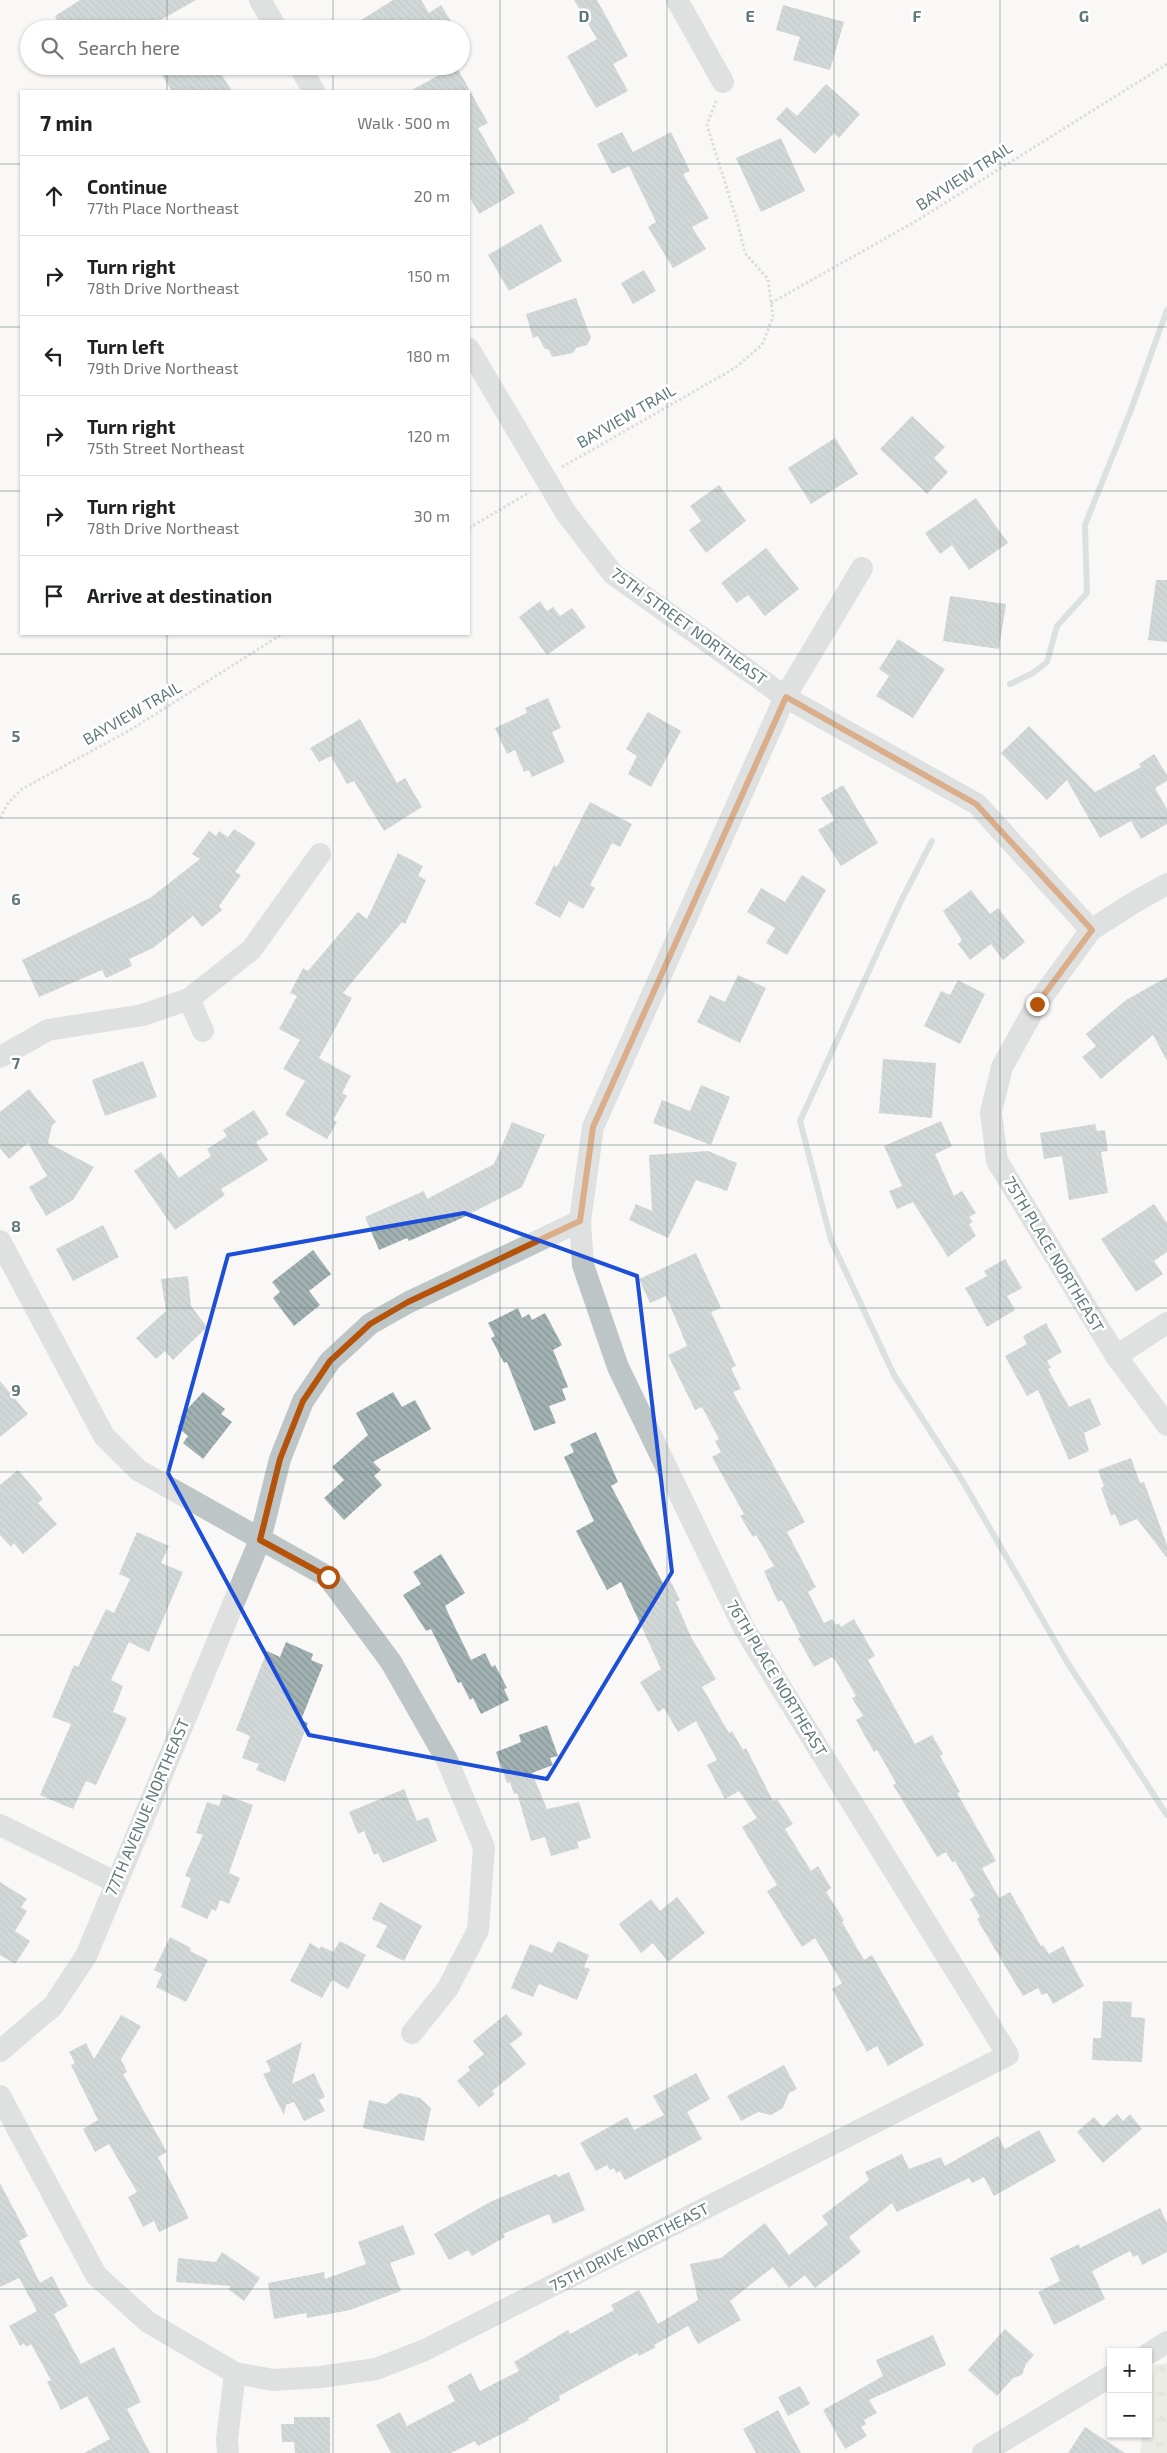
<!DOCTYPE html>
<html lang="en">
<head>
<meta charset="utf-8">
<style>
	body { margin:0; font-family:"Exo 2",sans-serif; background:#f2f2f2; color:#202124 }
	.controls { position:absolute; right:15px; bottom:15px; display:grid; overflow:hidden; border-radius:0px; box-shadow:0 1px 4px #0004 }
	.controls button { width:45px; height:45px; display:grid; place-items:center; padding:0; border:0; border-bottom:1px solid #e0e0e0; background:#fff; color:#202124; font:25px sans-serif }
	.stop { position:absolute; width:15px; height:15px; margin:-11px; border:4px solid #b45309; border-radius:50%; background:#fff }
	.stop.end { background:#b45309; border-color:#fff; box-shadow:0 1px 5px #0008 }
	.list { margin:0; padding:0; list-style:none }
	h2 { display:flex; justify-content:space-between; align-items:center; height:65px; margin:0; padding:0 20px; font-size:21px }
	h2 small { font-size:16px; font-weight:400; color:#757577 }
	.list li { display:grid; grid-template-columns:32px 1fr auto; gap:15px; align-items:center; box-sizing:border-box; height:80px; padding:0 20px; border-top:1px solid #e0e0e0 }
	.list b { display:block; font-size:19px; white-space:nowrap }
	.list p { margin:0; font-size:16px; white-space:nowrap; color:#757577 }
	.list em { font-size:16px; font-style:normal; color:#757577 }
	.icon { flex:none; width:28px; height:28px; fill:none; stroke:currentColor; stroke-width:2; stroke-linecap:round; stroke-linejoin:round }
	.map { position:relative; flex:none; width:1167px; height:2453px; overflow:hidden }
	.search { position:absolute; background:#fff; box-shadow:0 1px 4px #0004; left:20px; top:20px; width:450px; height:55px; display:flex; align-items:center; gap:12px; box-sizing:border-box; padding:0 18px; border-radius:28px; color:#757577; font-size:19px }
	.panel { position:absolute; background:#fff; box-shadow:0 1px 4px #0004; left:20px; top:90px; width:450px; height:545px; border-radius:0px }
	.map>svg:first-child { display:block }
</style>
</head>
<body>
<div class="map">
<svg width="1167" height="2453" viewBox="0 0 1167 2453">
	<defs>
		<pattern id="park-tufts" width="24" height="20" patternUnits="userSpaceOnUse" patternTransform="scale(1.25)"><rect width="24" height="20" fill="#dbddd5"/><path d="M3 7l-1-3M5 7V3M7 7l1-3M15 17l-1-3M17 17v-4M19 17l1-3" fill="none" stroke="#b5b8b2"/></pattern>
		<pattern id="building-back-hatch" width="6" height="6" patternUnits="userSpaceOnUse" patternTransform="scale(1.25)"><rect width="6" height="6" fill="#a2b1b2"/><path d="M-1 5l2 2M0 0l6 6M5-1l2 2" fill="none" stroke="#879596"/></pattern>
	</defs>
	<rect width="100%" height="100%" fill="#f9f8f6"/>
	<!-- park -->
	<path fill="url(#park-tufts)" d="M1167,2363V2453H1140L1143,2434H1148V2401L1154,2365Z"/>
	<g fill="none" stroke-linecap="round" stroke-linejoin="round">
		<!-- stream -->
		<g stroke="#b4c6c5" stroke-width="6">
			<path d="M1010,684L1033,673L1047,662L1057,626L1087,593L1085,525L1131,410L1167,310"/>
			<path d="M932,841L901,901L800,1121L831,1240L894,1375L962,1480L1067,1662L1167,1815"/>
		</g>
	</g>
	<!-- building -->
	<g fill="url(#building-back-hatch)">
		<path d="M80,0H196L157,22L159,29H62L55,16Z"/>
		<path d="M393,0H421L429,13L441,5L456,29H347Z"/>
		<path d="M574,0H597L628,56L613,64L628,91L596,108L567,56L597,39Z"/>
		<path d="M783,5L844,22L830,70L793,60L800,37L776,30Z"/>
		<path d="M156,66H216L232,91H172Z"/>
		<path d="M456,66L488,123L478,128L515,193L479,214L469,196V91H410Z"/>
		<path d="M826,84L860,114L839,138L834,133L815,154L776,119L787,107L797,116Z"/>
		<path d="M622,132L633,152L671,132L690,171L683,174L709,218L692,227L706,249L673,268L648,227L656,222L629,166L612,174L597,144Z"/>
		<path d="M781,138L805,191L761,212L736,158Z"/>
		<path d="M541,224L562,261L509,291L488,255Z"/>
		<path d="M644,270L656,291L633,304L621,283Z"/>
		<path d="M576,298L591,338L587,345L576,348L573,353L552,357L549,350L544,348L538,336L533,338L526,314Z"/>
		<path d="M912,416L945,447L934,458L948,472L927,494L880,449Z"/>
		<path d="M835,438L858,474L811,504L788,468Z"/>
		<path d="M719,485L746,521L706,553L689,530L701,521L690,506Z"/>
		<path d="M976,498L1008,543L969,570L952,545L940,554L925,533Z"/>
		<path d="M766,548L799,589L765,616L748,595L737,603L721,583Z"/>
		<path d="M1156,580H1167V642L1148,640Z"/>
		<path d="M950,596L1006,604L999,649L943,641Z"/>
		<path d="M540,601L547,611L553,607L560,616L572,608L586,627L547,655L519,617Z"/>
		<path d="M898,639L945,669L913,718L876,696L889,676L879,669Z"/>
		<path d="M548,698L561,728L552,732L565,762L532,777L529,770L524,772L515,750L507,754L495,728L527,713L525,708Z"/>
		<path d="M648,712L681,731L651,787L628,774L637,756L626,749Z"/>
		<path d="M360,719L397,783L405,778L422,807L384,831L354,781L347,784L331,756L319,762L310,748Z"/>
		<path d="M1029,726L1095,792L1141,767L1139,764L1154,754L1167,775V781L1155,788L1167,809V824L1141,839L1131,821L1100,838L1067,780L1047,800L1001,753Z"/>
		<path d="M843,785L878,843L841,866L818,830L835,820L821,798Z"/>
		<path d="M590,802L632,824L620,847L612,843L590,885L595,888L583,909L569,901L560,918L535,904L554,865L557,867Z"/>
		<path d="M234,829L256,843L235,872L241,875L219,906L222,910L202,927L193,916L153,948L129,959L132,966L106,978L102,970L39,997L22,960L150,898L200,859L192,854L209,831L216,836L219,831L228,837Z"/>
		<path d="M398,853L423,866L418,876L426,880L405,924L402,922L343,993L352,998L319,1058L351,1076L342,1093L347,1096L333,1120L337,1122L327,1139L285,1115L305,1081L283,1069L300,1040L279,1029L297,996L290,993L303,968L308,971L358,912L367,919Z"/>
		<path d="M802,875L826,890L787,955L766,943L775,928L747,912L761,888L785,902Z"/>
		<path d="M971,890L990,914L998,908L1025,942L1003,960L991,944L970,960L958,944L962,940L943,911Z"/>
		<path d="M738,975L766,988L740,1043L697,1022L710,995L725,1002Z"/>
		<path d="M1167,977V1061L1153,1035L1101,1079L1082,1057L1096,1046L1086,1034L1126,1000Z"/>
		<path d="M958,980L985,994L960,1044L924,1026L941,991L950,995Z"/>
		<path d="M883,1059L936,1063L932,1118L879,1113Z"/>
		<path d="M143,1061L157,1097L105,1116L92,1080Z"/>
		<path d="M701,1085L730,1097L711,1145L653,1123L662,1100L690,1111Z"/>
		<path d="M29,1089L56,1122L52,1125L48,1143L94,1167L73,1200L46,1216L29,1187L47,1176L28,1143L9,1159L0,1148V1112Z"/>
		<path d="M254,1110L269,1134L256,1142L268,1160L221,1189L225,1195L175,1230L134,1171L161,1152L179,1178L211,1156L207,1149L227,1136L223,1130Z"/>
		<path d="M941,1121L952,1146L935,1154L954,1196L962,1191L976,1213L969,1217L973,1222L969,1224L976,1236L948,1257L913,1202L897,1209L889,1191L902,1186L884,1146Z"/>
		<path d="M512,1122L545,1135L522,1187L462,1218L409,1241L407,1238L379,1250L365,1217L424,1191L427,1199L494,1164Z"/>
		<path d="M1095,1124L1097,1131L1105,1130L1108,1151L1101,1152L1108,1193L1069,1200L1062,1156L1044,1159L1040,1133Z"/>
		<path d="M708,1151L737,1163L727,1191L696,1180L668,1238L629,1220L636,1204L652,1211L649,1155Z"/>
		<path d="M1154,1204L1167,1223V1252L1154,1261L1163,1274L1136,1292L1101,1239Z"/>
		<path d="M103,1225L119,1257L73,1281L56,1249Z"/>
		<path d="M313,1250L331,1274L309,1291L320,1305L294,1326L273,1298L280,1292L272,1282Z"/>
		<path d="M696,1253L721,1308L711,1312L736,1366L731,1368L741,1389L733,1392L805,1522L787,1532L816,1587L808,1592L824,1623L832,1619L836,1625L839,1623L841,1627L854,1619L875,1656L868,1660L915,1744L932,1735L943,1754L940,1756L960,1792L957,1793L996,1861L982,1868L999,1898L1010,1892L1041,1946L1043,1945L1049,1954L1063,1946L1084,1986L1053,2004L1047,1993L1042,1995L1038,1988L1023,1996L977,1919L980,1917L970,1899L975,1896L955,1861L952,1862L946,1852L937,1857L893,1785L896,1783L877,1750L874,1752L856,1720L863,1716L852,1698L856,1696L836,1661L832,1657L814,1667L798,1638L801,1637L782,1600L778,1602L771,1587L764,1571L774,1566L756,1535L753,1537L740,1516L744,1514L712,1457L721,1452L715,1441L719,1439L702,1407L695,1410L668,1355L687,1346L666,1296L650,1303L639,1279Z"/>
		<path d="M1005,1259L1022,1288L1007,1296L1015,1310L987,1327L965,1288L987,1276L984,1271Z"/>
		<path d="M188,1276L191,1306L207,1327L173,1360L165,1351L156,1359L136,1338L166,1311L161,1279Z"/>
		<path d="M518,1308L522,1318L529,1314L532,1320L545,1313L562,1345L553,1350L568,1387L562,1389L566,1400L549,1406L556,1423L534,1431L507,1362L504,1363L491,1338L495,1336L488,1323Z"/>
		<path d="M1046,1323L1062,1352L1047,1361L1051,1368L1048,1369L1069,1407L1090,1398L1101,1425L1084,1433L1089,1451L1069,1460L1038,1390L1027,1396L1005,1356L1027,1344L1023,1336Z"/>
		<path d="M0,1381L28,1414L0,1437Z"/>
		<path d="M203,1392L225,1409L221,1414L232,1422L203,1459L183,1443L188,1436L177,1427L183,1419L180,1417Z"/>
		<path d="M393,1392L402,1407L415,1400L431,1429L373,1462L381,1470L374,1476L382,1485L344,1520L324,1498L344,1480L332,1467L368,1435L356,1413Z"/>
		<path d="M596,1432L618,1482L611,1486L663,1583L670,1580L680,1600L676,1602L691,1637L716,1679L702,1687L729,1733L732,1731L743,1750L746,1748L773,1801L777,1799L793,1824L785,1829L811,1871L818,1866L831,1888L826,1892L844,1920L842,1922L864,1960L872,1955L924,2045L888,2066L877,2046L867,2052L832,1989L842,1983L815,1938L802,1947L767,1891L777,1885L742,1827L757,1818L739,1791L725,1799L707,1765L717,1760L696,1721L678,1732L664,1708L658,1712L640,1682L661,1669L621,1582L607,1590L576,1531L594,1521L564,1457L574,1452L570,1444Z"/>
		<path d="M1131,1458L1140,1483L1144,1482L1167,1545V1558L1137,1519L1120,1526L1115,1514L1111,1516L1101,1488L1104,1486L1098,1470Z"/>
		<path d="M18,1470L43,1499L38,1503L57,1524L23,1554L14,1543L11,1547L0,1535V1485Z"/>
		<path d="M137,1532L169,1546L161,1563L183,1572L149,1652L129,1642L111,1680L123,1686L113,1712L127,1718L96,1785L86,1781L73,1809L40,1795L71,1724L52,1717L74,1665L78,1667L106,1609L114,1613L130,1579L119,1574Z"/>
		<path d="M441,1554L465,1593L445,1606L450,1617L471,1660L485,1653L492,1667L495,1665L507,1688L504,1689L509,1700L481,1714L473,1698L470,1700L461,1682L458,1683L431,1629L426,1631L403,1595L421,1584L413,1572Z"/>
		<path d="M286,1642L313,1654L311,1660L323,1665L301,1720L308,1723L285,1782L256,1770L259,1764L242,1758L250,1736L236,1730L267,1651L280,1657Z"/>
		<path d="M547,1725L558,1756L550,1758L553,1765L532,1773L547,1809L579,1802L591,1838L577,1842L579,1848L551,1856L545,1837L531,1841L517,1793L514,1794L510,1782L507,1783L496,1752L521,1742L519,1735Z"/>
		<path d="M404,1789L417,1821L428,1817L437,1841L383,1863L378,1853L374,1855L364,1831L358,1834L349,1812Z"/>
		<path d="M223,1794L253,1805L229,1873L240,1878L229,1904L220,1900L216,1911L212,1909L207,1919L181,1907L191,1878L185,1876L203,1835L196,1833L207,1802L219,1806Z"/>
		<path d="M0,1882L27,1899L21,1907L27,1911L15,1931L30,1941L15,1964L0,1955Z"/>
		<path d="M677,1897L705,1933L668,1962L653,1943L641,1953L619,1924L651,1899L660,1911Z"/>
		<path d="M380,1902L422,1926L404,1961L376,1947L387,1926L372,1919Z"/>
		<path d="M170,1937L191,1948L190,1951L208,1960L186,2002L156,1987L162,1974L154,1970Z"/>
		<path d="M340,1941L366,1955L348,1989L332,1980L322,1998L290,1981L310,1943L320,1949L321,1946L333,1952Z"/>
		<path d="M558,1941L589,1955L584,1967L590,1969L577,2000L539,1984L533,1997L511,1988L530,1944L552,1953Z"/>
		<path d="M1103,2001L1132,2002L1131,2017L1145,2018L1142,2062L1092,2060L1093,2038H1101Z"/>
		<path d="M506,2014L523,2034L510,2044L526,2064L492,2091L495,2094L479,2107L457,2081L470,2070L468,2067L484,2054L473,2041Z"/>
		<path d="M121,2015L141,2026L121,2059L127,2072L123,2074L167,2152L158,2157L189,2218L159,2232L154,2221L143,2227L128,2197L137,2192L109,2144L95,2152L83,2129L98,2120L71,2065L75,2063L69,2052L86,2043L94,2059Z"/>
		<path d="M302,2042L292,2084L314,2073L325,2097L319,2100L325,2111L304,2121L294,2102L286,2105L284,2115L263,2074L271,2071L266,2061Z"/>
		<path d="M784,2065L797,2089L789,2093L783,2108L771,2115L758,2112L741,2121L727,2096Z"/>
		<path d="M696,2073L710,2099L687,2112L702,2139L625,2180L620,2171L616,2173L614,2168L610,2170L607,2165L596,2171L580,2143L627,2117L634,2130L664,2115L653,2096Z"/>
		<path d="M400,2093L420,2098L431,2108L424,2141L363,2128L369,2100L386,2104Z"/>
		<path d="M1117,2114L1123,2121L1130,2114L1142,2129L1103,2163L1077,2132L1094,2117L1103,2127Z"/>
		<path d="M1039,2130L1056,2161L994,2196L984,2177L972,2183L969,2178L897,2212L892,2203L849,2237L861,2252L815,2288L805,2275L789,2288L773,2267L730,2301L741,2320L698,2344L688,2326L654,2345L656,2347L639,2356L637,2353L559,2396L560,2400L528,2418L529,2420L478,2446L475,2441L451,2453H391L376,2425L400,2412L407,2426L455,2401L447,2386L471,2373L480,2391L519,2371L514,2362L568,2330L570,2334L614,2310L611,2305L639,2290L658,2324L698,2300L690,2264L721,2258L765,2223L789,2255L828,2224L822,2216L869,2180L865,2172L902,2154L909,2169L941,2157L945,2166L998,2136L1005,2149Z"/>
		<path d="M569,2172L585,2210L553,2224L549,2214L503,2234L505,2237L472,2256L468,2250L449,2260L434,2234L490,2202L556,2174L558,2177Z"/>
		<path d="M0,2183L28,2236L19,2241L40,2283L52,2276L68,2306L54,2314L81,2364L114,2347L141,2402L127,2409L150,2453H84L110,2439L87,2396L61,2410L47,2382L51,2380L31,2344L26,2347L24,2343L20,2346L13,2333L9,2326L37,2311L19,2278L0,2287Z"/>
		<path d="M1160,2208L1167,2223V2252L1142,2265L1138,2255L1133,2257L1130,2251L1092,2271L1105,2299L1054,2325L1038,2292L1060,2281L1050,2258L1079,2244L1080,2248Z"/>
		<path d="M403,2225L415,2254L390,2263L401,2291L350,2310L307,2318L306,2313L274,2319L268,2283L324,2272L325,2279L366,2264L358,2242Z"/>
		<path d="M222,2252L260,2278L244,2301L228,2289L231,2286L176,2282L178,2258L216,2262Z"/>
		<path d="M1005,2329L1034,2355L1026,2364L1022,2375L1013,2378L997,2396L968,2370Z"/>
		<path d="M933,2335L946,2365L869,2400L877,2413L864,2420L866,2424L861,2427L867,2436L845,2449L823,2410L883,2376L876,2360Z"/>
		<path d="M800,2386L810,2404L788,2416L778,2397Z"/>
		<path d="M778,2410L801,2453H756L743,2429Z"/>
		<path d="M294,2417H330V2453H295L294,2442H282L281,2424H294Z"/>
		<path d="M1085,2427L1125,2453H1068Z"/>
	</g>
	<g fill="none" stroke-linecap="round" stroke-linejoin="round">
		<!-- path -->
		<g stroke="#b8bebe" stroke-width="3" stroke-dasharray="2.5 2.5" stroke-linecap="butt">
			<path d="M771,303L918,220L1167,64"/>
			<path d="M562,467L735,368L762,345L773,317L768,279L745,253L738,224L707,125L716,101"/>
			<path d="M469,528L530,492"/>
			<path d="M0,818L8,803L22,789L132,729L282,634"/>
		</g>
		<!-- minor -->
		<g stroke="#bdc5c6" stroke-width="22">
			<path d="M260,0L277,29"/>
			<path d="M677,0L723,82"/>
			<path d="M299,66L314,91"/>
			<path d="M469,349L566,513L613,574L785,697L977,804L1091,930"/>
			<path d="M1167,884L1133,903L1091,930L1037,1004L1002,1067L991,1112L997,1161L1116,1356L1167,1425"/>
			<path d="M189,999L203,1031"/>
			<path d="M0,1057L48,1030L143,1015L189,999L251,950L320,854"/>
			<path d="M0,1241L104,1436L138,1470L328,1577L391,1662L447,1760L484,1847L478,1930L448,1988L412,2033"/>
			<path d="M1116,1356L1167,1323"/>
			<path d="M0,1825L115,1882"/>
			<path d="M0,2051L53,2006L86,1956L260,1540L280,1459L303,1401L330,1361L370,1324L409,1302L580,1221"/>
			<path d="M0,2096L96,2275L148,2322L235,2373L227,2440L228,2453"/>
			<path d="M1148,2354L1167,2342"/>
			<path d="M235,2373L273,2380L320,2377L376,2369L425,2350L1008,2055L744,1628L618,1367L583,1265L580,1221L593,1127L785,697L862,568"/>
			<path d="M983,2453L1111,2376"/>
		</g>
	</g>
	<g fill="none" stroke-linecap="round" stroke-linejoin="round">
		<!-- route -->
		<path stroke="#b45309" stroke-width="6" d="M328,1577L260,1540L280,1459L303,1401L330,1361L370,1324L408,1302L580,1221L593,1127L786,697L976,804L1092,930L1037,1004"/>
	</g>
	<!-- marked area -->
	<path d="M0 0H1167V2453H0ZM464,1213L637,1276L672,1572L547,1779L309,1735L168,1473L228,1255Z" fill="#f9f8f6" fill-opacity=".55" fill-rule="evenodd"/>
	<path fill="none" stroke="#1d4ed8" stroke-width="4" stroke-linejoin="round" d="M464,1213L637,1276L672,1572L547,1779L309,1735L168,1473L228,1255Z"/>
	<!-- grid -->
	<path fill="none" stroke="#60787a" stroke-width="1" stroke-opacity="0.55" d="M167,0V29M333,0V29M500,0V2453M667,0V2453M834,0V2453M1000,0V2453M167,66V91M333,66V91M0,164H21M469,164H1167M0,327H21M469,327H1167M0,491H21M469,491H1167M167,634V2453M333,634V2453M0,654H1167M0,818H1167M0,981H1167M0,1145H1167M0,1308H1167M0,1472H1167M0,1635H1167M0,1799H1167M0,1962H1167M0,2126H1167M0,2289H1167"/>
	<g text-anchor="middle" stroke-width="5" stroke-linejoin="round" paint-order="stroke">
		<!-- street labels -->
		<g font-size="16" fill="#60787a" stroke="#fff">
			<text transform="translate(964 176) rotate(-33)" y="6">BAYVIEW TRAIL</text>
			<text transform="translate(626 416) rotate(-30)" y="6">BAYVIEW TRAIL</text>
			<text transform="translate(689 626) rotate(36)" y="6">75TH STREET NORTHEAST</text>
			<text transform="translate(132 713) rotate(-30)" y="6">BAYVIEW TRAIL</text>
			<text transform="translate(1054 1254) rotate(59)" y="6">75TH PLACE NORTHEAST</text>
			<text transform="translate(777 1678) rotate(59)" y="6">76TH PLACE NORTHEAST</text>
			<text transform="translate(147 1807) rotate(-67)" y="6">77TH AVENUE NORTHEAST</text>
			<text transform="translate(629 2247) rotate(-27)" y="6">75TH DRIVE NORTHEAST</text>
		</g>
	</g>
	<g font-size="16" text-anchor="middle" font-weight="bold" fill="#60787a" stroke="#fff" stroke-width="5" stroke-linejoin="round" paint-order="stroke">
		<text x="584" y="22">D</text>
		<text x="750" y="22">E</text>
		<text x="917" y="22">F</text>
		<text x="1084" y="22">G</text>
		<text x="16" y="742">5</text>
		<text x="16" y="905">6</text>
		<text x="16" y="1069">7</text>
		<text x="16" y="1232">8</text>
		<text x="16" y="1396">9</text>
	</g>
</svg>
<div class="controls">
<button>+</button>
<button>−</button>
</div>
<div class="stop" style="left:328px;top:1577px"></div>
<div class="stop end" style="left:1037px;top:1004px"></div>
<div class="search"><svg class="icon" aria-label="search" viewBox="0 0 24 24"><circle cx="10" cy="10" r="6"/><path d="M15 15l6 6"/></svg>Search here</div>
<section class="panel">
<h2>7 min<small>Walk · 500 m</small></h2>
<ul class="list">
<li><svg class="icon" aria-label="ahead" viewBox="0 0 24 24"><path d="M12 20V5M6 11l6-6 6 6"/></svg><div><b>Continue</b><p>77th Place Northeast</p></div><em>20 m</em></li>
<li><svg class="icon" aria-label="right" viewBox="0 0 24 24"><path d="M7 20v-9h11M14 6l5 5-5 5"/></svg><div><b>Turn right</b><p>78th Drive Northeast</p></div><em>150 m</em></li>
<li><svg class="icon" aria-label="left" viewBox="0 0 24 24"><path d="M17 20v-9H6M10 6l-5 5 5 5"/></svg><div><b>Turn left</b><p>79th Drive Northeast</p></div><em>180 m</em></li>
<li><svg class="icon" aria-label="right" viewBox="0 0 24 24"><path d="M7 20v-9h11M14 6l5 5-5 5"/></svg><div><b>Turn right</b><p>75th Street Northeast</p></div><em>120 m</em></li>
<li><svg class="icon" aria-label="right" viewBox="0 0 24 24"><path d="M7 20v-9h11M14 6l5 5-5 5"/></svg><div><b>Turn right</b><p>78th Drive Northeast</p></div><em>30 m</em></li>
<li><svg class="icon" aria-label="arrive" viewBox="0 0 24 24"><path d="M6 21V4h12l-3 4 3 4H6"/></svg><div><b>Arrive at destination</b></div></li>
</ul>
</section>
</div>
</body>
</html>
